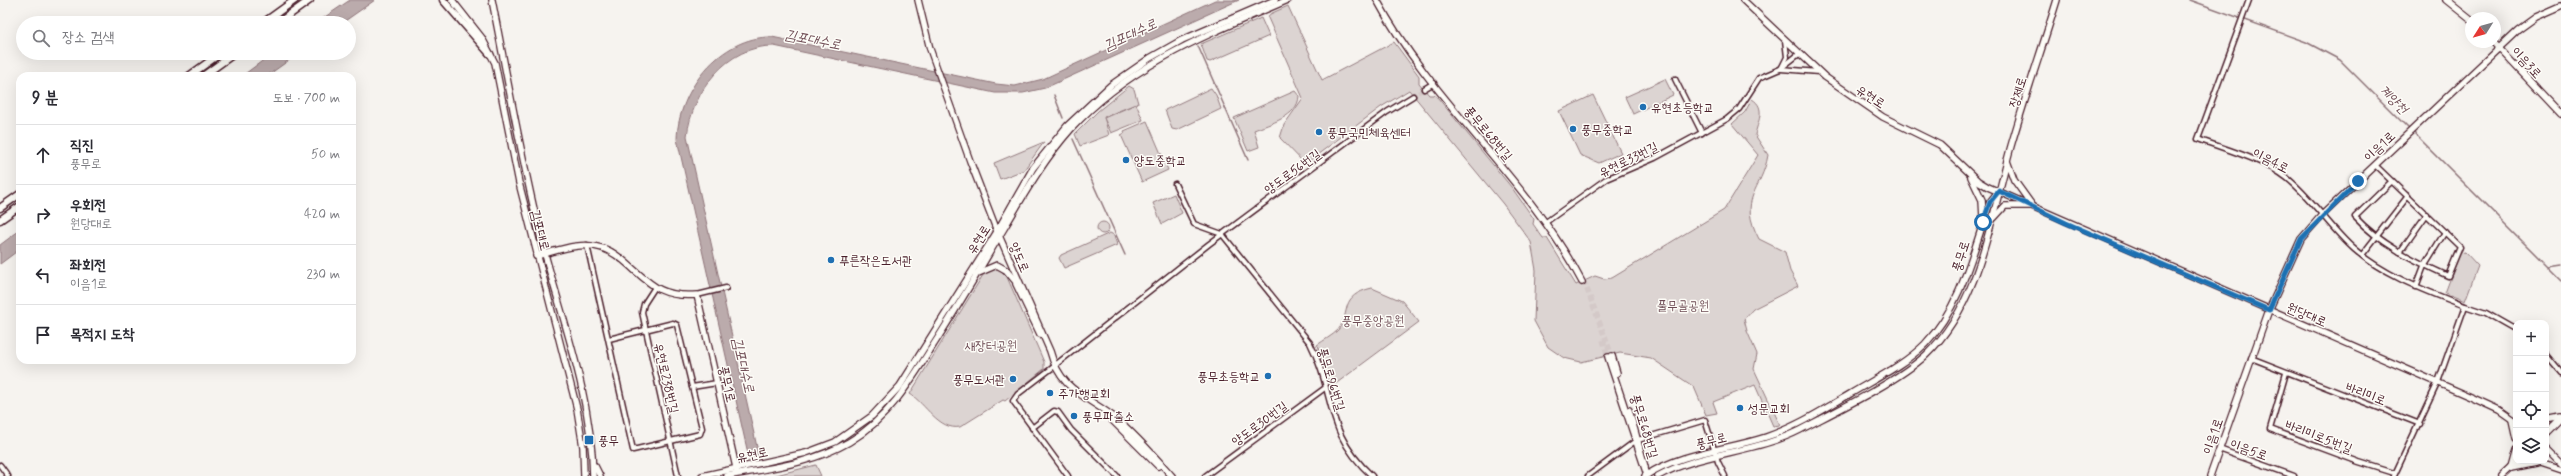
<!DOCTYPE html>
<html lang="ko">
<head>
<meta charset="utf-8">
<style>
	body { margin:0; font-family:Mynerve,"Poor Story",sans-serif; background:#f7f7f7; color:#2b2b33 }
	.controls { position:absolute; right:12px; bottom:12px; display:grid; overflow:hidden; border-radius:8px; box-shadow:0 4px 16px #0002 }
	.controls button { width:36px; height:36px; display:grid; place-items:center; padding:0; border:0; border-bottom:1px solid #e1e1e2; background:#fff; color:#2b2b33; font:20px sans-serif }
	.compass { position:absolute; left:2465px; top:12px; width:36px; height:36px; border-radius:50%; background:#fff; box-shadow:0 4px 16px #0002; rotate:233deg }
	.stop { position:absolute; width:12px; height:12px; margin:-9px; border:3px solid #1f6fb2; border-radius:50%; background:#fff }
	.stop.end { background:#1f6fb2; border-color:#fff; box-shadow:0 1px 4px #0008 }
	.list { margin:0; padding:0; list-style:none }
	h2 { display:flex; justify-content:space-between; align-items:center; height:52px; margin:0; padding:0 16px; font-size:17px }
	h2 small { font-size:13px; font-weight:400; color:#7c7c81 }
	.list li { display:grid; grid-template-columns:26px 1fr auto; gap:12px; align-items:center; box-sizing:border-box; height:60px; padding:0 16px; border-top:1px solid #e1e1e2 }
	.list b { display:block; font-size:15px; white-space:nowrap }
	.list p { margin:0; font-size:13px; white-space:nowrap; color:#7c7c81 }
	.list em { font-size:13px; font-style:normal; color:#7c7c81 }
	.icon { flex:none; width:22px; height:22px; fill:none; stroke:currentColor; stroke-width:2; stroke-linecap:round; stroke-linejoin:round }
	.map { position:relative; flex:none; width:2561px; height:476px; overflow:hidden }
	.search { position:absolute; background:#fff; box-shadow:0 4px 16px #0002; left:16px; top:16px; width:340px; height:44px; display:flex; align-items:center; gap:10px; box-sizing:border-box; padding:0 14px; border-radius:22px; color:#7c7c81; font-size:15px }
	.panel { position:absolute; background:#fff; box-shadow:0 4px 16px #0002; left:16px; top:72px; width:340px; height:292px; border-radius:12px }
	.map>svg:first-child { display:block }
</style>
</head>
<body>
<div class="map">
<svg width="2561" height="476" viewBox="0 0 2561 476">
	<rect width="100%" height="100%" fill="#f6f3ef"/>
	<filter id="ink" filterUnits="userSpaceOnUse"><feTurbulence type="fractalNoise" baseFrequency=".025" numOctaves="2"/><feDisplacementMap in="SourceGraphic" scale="8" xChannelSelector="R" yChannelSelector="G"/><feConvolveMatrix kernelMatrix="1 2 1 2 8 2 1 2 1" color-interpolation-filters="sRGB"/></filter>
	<g filter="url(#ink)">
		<!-- green -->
		<g fill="#dcd4d2" stroke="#937a7e">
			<path d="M1288,6L1322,80L1394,42L1419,76V83L1429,95H1434L1438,98L1512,188L1534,219L1533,224L1543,238H1547L1576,285L1595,276L1604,279L1612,278L1724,210L1758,155L1732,124L1745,112L1752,99C1767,108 1757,123 1755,135L1768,155C1762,191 1737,197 1759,239L1785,252L1790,271L1798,286L1753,309L1744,319L1747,331L1757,354L1754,369L1780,425L1773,426L1755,385L1713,402L1717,413L1706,415L1694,387L1651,358L1620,353L1581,362L1564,358L1548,347L1534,321L1536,270L1531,242L1503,204L1409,90L1381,107L1305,164L1280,138L1284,125L1303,98L1268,18L1270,14Z"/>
			<path d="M1261,18L1269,36L1210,62L1207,61L1201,44Z"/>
			<path d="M1665,79L1673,95L1633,114L1625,97Z"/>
			<path d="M1129,86L1134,89L1138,103L1104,117L1109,135L1080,146L1075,134L1098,111Z"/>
			<path d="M1211,88L1216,95L1221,109L1177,130L1172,129L1165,110Z"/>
			<path d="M1295,91L1299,96C1298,117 1269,124 1254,130L1259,147L1248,151L1234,118Z"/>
			<path d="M1593,95L1621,153L1599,163L1580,155L1559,111Z"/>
			<path d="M1136,104L1143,120L1111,133L1104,118Z"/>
			<path d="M1147,121L1168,170L1142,182L1121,135L1125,133L1124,131Z"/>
			<path d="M1044,142L1024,170L1000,179L994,163Z"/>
			<path d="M1174,194L1182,213L1162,224L1153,203Z"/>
			<circle cx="1103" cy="228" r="6"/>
			<path d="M1110,233L1114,235L1117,245L1064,268L1059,258L1061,255Z"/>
			<path d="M2465,252L2478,266L2465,301L2445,293L2460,253Z"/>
			<path d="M998,268L1007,277L1044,362V369L1005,401L1003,400L960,427C939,431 925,403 910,394L983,275L990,269Z"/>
			<path d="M1372,288L1402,301L1419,322L1330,388L1317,345C1324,340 1332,336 1338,330C1352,312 1338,296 1372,288Z"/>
			<path d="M816,465L821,476H772Z"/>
		</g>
		<!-- water -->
		<g fill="#bbabac" stroke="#8e7378">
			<path d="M350,0H375L342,23H316Z"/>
			<path d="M1215,0H1239L1045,88L1023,93H995L774,46C727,45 692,92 687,136L759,456L749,458L677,139C678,90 721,36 772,37L996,84L1015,86L1043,79Z"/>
			<path d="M273,53H299L267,76H242Z"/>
			<path d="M20,230V249L0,264V245Z"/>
		</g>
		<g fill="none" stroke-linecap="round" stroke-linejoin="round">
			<!-- stream -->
			<g stroke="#8e7378" stroke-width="1.5">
				<path d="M2190,0L2306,42L2340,60L2410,130"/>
				<path d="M1198,46L1248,160"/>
				<path d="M1054,95L1063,118"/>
				<path d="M2413,132L2548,267L2561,265"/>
				<path d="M1073,139L1125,255"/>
				<path d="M2548,268L2561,281"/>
			</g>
			<!-- street-tunnel -->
			<path stroke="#d4c9c8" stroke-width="4" stroke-dasharray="4 2" stroke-linecap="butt" d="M1413,96L1424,89"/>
			<!-- secondary-tunnel -->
			<g stroke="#d4c9c8" stroke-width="5.5" stroke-dasharray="5.5 3" stroke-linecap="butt">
				<path d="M1584,281L1612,356"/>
				<path d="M1603,340L1608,357"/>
			</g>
			<defs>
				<g id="street">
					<path d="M2249,0L2198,139C2227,150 2263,159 2287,178C2312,198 2330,228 2354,249C2386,277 2427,291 2465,306L2438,382L2394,476"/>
					<path d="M1782,67L1787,57L1785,40"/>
					<path d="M1781,69L1819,72"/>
					<path d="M1675,79L1702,133"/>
					<path d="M1424,89L1434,83"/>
					<path d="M2375,165L2460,247L2448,276C2415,261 2380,244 2355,217L2392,181"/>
					<path d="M1175,184L1194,224L1222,234"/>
					<path d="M1546,222L1606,179L1655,158L1727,119L1739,109L1759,78L1780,69L1799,54"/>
					<path d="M1222,234L1310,343C1336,394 1323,431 1372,476"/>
					<path d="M587,245L633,450L700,434L702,428L677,325L673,323L609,339"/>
					<path d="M2400,252L2427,214"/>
					<path d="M2362,255L2408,196"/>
					<path d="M655,287L644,304L642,312L678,476"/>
					<path d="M2416,287L2424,266L2445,232"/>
					<path d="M697,295L726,288"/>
					<path d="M2465,306L2486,313L2516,330"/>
					<path d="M2546,355L2561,373"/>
					<path d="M2251,358L2420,424"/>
					<path d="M1056,365L1018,394L1013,401L1068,476"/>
					<path d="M1054,366L1209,244L1387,112L1413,96"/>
					<path d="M2286,373L2270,429L2359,462L2394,473"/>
					<path d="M692,387L717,383"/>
					<path d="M1032,428L1054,411L1058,412L1071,430L1117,476"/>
					<path d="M1638,440L1705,420L1718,462L1725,476"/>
					<path d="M2219,449L2294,476"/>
					<path d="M0,465L8,476"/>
					<path d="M1205,476L1325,388"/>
					<path d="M1588,476L1634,442"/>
				</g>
				<g id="secondary">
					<path d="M452,0L482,38L495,63L519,183L577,409L583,447L584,476"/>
					<path d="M492,0C508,81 522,163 542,243C562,319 592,397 593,476"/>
					<path d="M918,0L930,49L970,161L997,231L1050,351C1061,393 1089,396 1119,421C1138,437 1155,457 1172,476"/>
					<path d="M1377,0C1432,103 1528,178 1582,282"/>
					<path d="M1743,0L1825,77L1883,117L1940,145L1978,181L1988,187L2473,398L2499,410L2516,422"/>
					<path d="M2446,0L2471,20"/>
					<path d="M2493,42L2561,114"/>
					<path d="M2007,161L2014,180L2032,205"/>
					<path d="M1971,177L1982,200L1983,218"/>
					<path d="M1994,218L2005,206H2030"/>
					<path d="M536,256C557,251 580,241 602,248C610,250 616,255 623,260C650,283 659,298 697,295L737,472"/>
					<path d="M976,274L997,265L1006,270L1016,282"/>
					<path d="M1016,284L1040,334"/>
					<path d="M1612,356L1617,373"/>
					<path d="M1608,357L1647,475"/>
					<path d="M1629,410L1645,467"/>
					<path d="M1112,420L1158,466"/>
					<path d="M2512,420L2516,438"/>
					<path d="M2546,421L2561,418"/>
					<path d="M2546,435L2561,420"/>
					<path d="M2546,448L2561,463"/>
					<path d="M2516,450L2511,468L2540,462L2561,469"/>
					<path d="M595,466L600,476"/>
					<path d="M702,476L806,453L835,442L872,416L900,386L995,235L1033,168L1067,126L1111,85L1150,58L1182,40L1275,0"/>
					<path d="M727,476C769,468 811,464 849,442C888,419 911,381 934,344C959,305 982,265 1006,225C1026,191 1045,158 1071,129C1130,64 1209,34 1288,0"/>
					<path d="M1645,476C1682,452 1726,450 1766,437C1796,427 1823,410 1850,394C1875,379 1904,365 1925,344C1962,305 1973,251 1990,202L1997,193"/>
					<path d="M1658,476C1702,452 1755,453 1800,430C1836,411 1897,382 1926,355C1981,303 1991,216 2011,146C2025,97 2042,49 2057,0"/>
					<path d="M2210,476L2269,310L2301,239L2321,216L2518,30L2536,17L2561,6"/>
					<path d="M2502,476L2518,461"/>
				</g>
				<g id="primary">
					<path d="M443,0L490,54"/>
					<path d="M263,23L295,0"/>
					<path d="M278,23L310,0"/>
					<path d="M189,76L221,53"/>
					<path d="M203,76L235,53"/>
					<path d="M0,208L20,194"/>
					<path d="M0,220L20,206"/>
				</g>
			</defs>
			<!-- street casing -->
			<use href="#street" stroke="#4a1f2b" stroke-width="7"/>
			<!-- secondary casing -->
			<use href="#secondary" stroke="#4a1f2b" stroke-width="8"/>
			<!-- primary casing -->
			<use href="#primary" stroke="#4a1f2b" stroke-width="9"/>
			<!-- street -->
			<use href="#street" stroke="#fdfcf7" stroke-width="4"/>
			<!-- secondary -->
			<use href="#secondary" stroke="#fdfcf7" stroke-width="5.5"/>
			<!-- primary -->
			<use href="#primary" stroke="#fdfcf7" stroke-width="6"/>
		</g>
	</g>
	<g fill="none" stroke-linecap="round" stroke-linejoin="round" filter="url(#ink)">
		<!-- route -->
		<path stroke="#1f6fb2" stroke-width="5" d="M1983,222L1990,202L1999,191L2066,223L2269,310L2301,239L2358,181"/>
	</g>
	<!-- markers -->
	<g fill="#1f6fb2" stroke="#fdfcf7" stroke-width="1.5">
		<circle cx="1643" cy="107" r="4"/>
		<circle cx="1573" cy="129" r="4"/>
		<circle cx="1319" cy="132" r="4"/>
		<circle cx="1126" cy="160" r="4"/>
		<circle cx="831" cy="260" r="4"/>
		<circle cx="1268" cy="376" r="4"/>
		<circle cx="1013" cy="379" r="4"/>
		<circle cx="1050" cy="393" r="4"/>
		<circle cx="1740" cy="408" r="4"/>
		<circle cx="1074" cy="416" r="4"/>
		<rect x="584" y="435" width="10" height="10" rx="2"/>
	</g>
	<g text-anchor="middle" stroke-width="3" stroke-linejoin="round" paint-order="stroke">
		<!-- street labels -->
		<g font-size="13" fill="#4a1f2b" stroke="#fdfcf7">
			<text transform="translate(2527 62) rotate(47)" y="5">이음3로</text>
			<text transform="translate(2017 92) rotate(-72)" y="5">장제로</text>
			<text transform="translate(1871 96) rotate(33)" y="5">유현로</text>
			<text transform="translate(1489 133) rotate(50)" y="5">풍무로68번길</text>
			<text transform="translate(2379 146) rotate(-43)" y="5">이음1로</text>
			<text transform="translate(1628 159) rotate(-26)" y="5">유현로33번길</text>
			<text transform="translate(2271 160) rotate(27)" y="5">이음4로</text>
			<text transform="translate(1292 171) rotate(-36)" y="5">양도로56번길</text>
			<text transform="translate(541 230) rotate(76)" y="5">김포대로</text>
			<text transform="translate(978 239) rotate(-57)" y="5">유현로</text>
			<text transform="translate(1960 256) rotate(-72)" y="5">풍무로</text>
			<text transform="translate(1020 257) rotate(67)" y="5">양도로</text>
			<text transform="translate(2307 314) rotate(23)" y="5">원당대로</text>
			<text transform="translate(667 378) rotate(77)" y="5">유현로238번길</text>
			<text transform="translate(1332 379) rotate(73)" y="5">풍무로96번길</text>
			<text transform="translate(728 384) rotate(77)" y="5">풍무1로</text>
			<text transform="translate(2366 393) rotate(21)" y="5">바리미로</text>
			<text transform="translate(1259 423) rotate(-36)" y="5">양도로30번길</text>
			<text transform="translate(1645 426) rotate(73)" y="5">풍무로68번길</text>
			<text transform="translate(2212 436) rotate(-71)" y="5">이음1로</text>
			<text transform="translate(2319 436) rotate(21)" y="5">바리미로5번길</text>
			<text transform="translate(1711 440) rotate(-14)" y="5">풍무로</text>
			<text transform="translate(2249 449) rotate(20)" y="5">이음5로</text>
			<text transform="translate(752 454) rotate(-12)" y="5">유현로</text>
		</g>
		<!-- poi labels -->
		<g font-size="13" fill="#4a1f2b" stroke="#fdfcf7" text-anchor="start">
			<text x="1651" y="112">유현초등학교</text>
			<text x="1581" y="134">풍무중학교</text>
			<text x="1327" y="137">풍무국민체육센터</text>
			<text x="1134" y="165">양도중학교</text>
			<text x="839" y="265">푸른작은도서관</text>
			<text x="1260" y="381" text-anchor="end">풍무초등학교</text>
			<text x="1005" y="384" text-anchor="end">풍무도서관</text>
			<text x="1058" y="398">주가행교회</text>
			<text x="1748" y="413">성문교회</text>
			<text x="1082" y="421">풍무파출소</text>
			<text x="598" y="445">풍무</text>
		</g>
		<!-- park labels -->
		<g font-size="13" fill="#6e4c55" stroke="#fdfcf7">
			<text x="1683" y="310">풀무골공원</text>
			<text x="1373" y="325">풍무중앙공원</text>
			<text x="991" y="350">새장터공원</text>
		</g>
		<!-- water labels -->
		<g font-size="14" font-style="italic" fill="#725058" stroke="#fdfcf7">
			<text transform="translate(1130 34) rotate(-25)" y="5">김포대수로</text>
			<text transform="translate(813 39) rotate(11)" y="5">김포대수로</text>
			<text transform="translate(2394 99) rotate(45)" y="5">계양천</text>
			<text transform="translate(744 365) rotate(77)" y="5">김포대수로</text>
		</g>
	</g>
</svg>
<div class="controls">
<button>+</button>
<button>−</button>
<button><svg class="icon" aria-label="locate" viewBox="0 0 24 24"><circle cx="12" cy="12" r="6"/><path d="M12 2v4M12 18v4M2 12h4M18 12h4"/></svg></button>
<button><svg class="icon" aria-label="layers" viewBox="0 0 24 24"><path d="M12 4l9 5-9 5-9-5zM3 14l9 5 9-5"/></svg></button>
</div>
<svg class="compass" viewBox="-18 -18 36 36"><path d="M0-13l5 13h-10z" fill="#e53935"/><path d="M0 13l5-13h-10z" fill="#7c7c81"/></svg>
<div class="stop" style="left:1983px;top:222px"></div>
<div class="stop end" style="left:2358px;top:181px"></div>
<div class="search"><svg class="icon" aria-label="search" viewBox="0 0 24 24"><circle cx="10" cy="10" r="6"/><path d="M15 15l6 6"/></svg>장소 검색</div>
<section class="panel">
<h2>9 분<small>도보 · 700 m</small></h2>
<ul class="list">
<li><svg class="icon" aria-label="ahead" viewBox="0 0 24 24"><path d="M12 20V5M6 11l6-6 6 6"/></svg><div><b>직진</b><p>풍무로</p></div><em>50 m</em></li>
<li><svg class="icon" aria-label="right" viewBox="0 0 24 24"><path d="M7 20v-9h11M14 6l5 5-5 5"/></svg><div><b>우회전</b><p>원당대로</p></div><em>420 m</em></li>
<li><svg class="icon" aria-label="left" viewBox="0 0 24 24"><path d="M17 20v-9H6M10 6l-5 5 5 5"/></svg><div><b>좌회전</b><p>이음1로</p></div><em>230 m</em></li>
<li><svg class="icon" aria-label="arrive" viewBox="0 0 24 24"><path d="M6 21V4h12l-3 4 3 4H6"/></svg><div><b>목적지 도착</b></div></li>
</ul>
</section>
</div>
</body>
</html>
